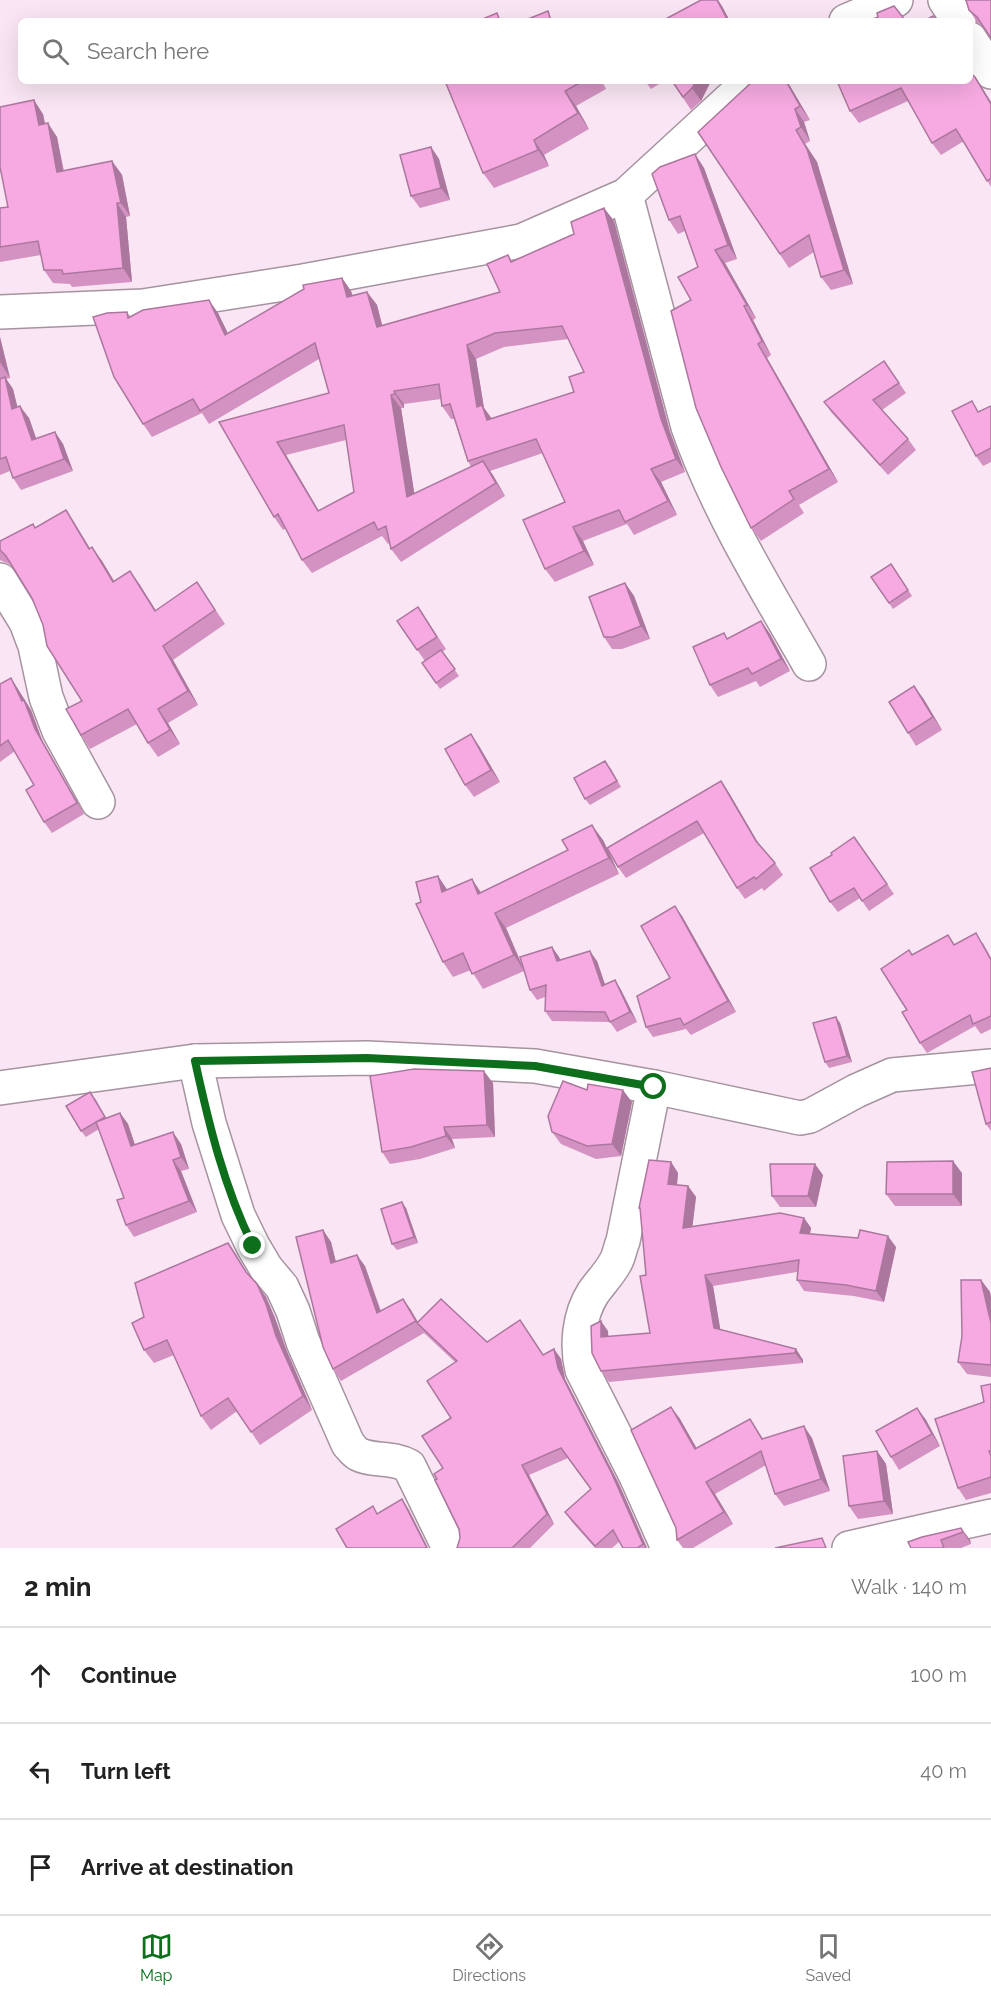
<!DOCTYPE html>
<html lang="en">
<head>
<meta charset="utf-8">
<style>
	body { margin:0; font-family:Raleway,sans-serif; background:#f6f6f6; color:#222 }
	.stop { position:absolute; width:18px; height:18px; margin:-14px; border:4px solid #0d6e1c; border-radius:50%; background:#fff }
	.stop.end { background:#0d6e1c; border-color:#fff; box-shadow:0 2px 6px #0008 }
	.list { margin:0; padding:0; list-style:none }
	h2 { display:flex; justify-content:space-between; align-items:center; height:78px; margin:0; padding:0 24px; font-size:26px }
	h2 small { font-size:20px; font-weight:400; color:#767676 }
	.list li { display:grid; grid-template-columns:39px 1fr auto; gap:18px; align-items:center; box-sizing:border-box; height:96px; padding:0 24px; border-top:2px solid #e0e0e0 }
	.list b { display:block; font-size:22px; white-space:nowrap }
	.list em { font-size:20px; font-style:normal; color:#767676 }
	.icon { flex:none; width:33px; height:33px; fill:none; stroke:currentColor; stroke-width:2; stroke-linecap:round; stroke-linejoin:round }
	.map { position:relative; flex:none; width:991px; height:1548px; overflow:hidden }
	.search { position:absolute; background:#fff; box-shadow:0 6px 24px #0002; left:18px; right:18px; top:18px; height:66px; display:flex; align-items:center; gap:15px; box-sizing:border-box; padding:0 21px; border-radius:9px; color:#767676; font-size:22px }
	.sheet { height:366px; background:#fff }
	nav { display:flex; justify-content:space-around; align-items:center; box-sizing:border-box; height:84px; border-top:2px solid #e0e0e0; background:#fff; font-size:16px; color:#767676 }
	nav a { display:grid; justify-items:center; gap:3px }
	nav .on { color:#0d6e1c }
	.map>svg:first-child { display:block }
</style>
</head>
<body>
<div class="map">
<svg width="991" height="1548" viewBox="0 0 991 1548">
	<rect width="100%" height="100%" fill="#f9e5f3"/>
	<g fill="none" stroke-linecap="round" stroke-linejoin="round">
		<defs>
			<g id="minor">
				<path d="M945,0L959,21"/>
				<path d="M846,21L896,0"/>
				<path d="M970,39L991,72"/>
				<path d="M626,195L688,427C717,510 765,587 809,664"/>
				<path d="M0,312L143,306L303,281L521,241L626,195L750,81"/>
				<path d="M0,580L26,622L35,646L46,697L59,731L98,802"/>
				<path d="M195,1061L209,1123L238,1215L253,1246L266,1268L282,1287L293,1311L303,1342L348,1444C351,1447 354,1452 358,1454C373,1462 391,1456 409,1466L449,1548"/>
				<path d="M654,1087L623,1241C620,1248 619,1257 615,1263C609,1274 600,1283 593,1293C579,1315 576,1345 582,1370L636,1476L668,1548"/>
				<path d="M0,1088L195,1061L367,1058L535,1066L654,1087L800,1118L810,1116L856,1091L892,1075L991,1066"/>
				<path d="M849,1548L991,1516"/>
			</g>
		</defs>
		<!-- minor casing -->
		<use href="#minor" stroke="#a693a0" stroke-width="36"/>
		<!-- minor -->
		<use href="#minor" stroke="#fff" stroke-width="33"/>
	</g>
	<!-- wall -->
	<g fill="#d492c2" fill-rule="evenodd">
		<path d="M966,0L984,28L977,22L969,10Z"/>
		<path d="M975,77L991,102V187L964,141L941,155L932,143L908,101L859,123L850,111L837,81Z"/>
		<path d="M445,81H602L606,89L576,106L589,129L544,155L549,166L494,188L483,173Z"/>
		<path d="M645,81H664L651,89Z"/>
		<path d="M672,81H711L701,101L691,110Z"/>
		<path d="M753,81H787L810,120L804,122L810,141L805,144L817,162L853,284L831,290L821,277L814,252L789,268L698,132Z"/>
		<path d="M43,114L45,124L57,137L64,171L112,161L122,175L130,216L126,217L132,282L72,287L70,284L53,283L44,270L41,255L0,262V208L8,207Z"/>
		<path d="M431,147L439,159L450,200L420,208L411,196Z"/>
		<path d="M695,154L704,168L737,259L725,263L756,318L753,320L771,355L767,358L838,482L799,505L804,513L761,541L751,528L691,300L698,267L685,231L678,234L669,220Z"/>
		<path d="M604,208L614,221L670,432L685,472L661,482L677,515L634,535L627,524L583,541L594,565L555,582L545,569L565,502L543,453L490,471L505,496L401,562L391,549L390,542L388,544L382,536L312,573L302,560L286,528L283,530L274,517L219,422L329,393L319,359L209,424L202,413L152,437L143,424L127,312L130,316L218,313L228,334L342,278L351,291L353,296L367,292L377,305L382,325L500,292L508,255L512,261L574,234ZM569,339L584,372L574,392L492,419L484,408L476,359L504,347ZM441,399L442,406L451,419H454L468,461L471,467L414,494L401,408H404V404ZM346,440L354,492L319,511L286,455Z"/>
		<path d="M0,337L10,378L6,379L13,389L17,407L29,418L36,439L55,432L63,444L73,471L21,490L13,478L10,471L0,475Z"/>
		<path d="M884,361L906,393L882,410L908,439L916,450L888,475L831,412L824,402Z"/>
		<path d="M991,406V462L983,466L976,456L980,412Z"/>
		<path d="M66,510L75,524L90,548L102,561L114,581L130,571L156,611L197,582L225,624L173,660L198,705L168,723L180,744L158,757L148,743L137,724L90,749L81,735L82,701L43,625L32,598L13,567L9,564L0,560V541L35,528Z"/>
		<path d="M891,564L912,596L893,609L871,577Z"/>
		<path d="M625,583L634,596L650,639L622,649H612L604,637Z"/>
		<path d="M418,607L446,649L442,652L459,676L440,689L422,663L425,661L397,621Z"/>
		<path d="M761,621L770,634L790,671L760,687L756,681L718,697L710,685L728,638Z"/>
		<path d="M11,678L31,710L42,740L84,814L52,833L44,822L34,785L15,751L0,762V684Z"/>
		<path d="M923,698L942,730L916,746L908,733Z"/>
		<path d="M479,746L500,782L474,797L465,785Z"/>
		<path d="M610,767L621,787L590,805L585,799Z"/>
		<path d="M721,781L729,793L760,846L775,863L783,875L764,891L762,888L745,899L737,888L704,833L626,878L618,867Z"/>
		<path d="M854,837L894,894L869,911L860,898L838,912L830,902L832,855Z"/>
		<path d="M603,840L619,874L506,928L524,969L552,947L559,957L561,960L597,961L605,985L615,980L621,990L637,1022L617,1032L610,1022L552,1021L545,1011V997L537,1000L530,990L524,971L483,989L471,970L453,977L443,962L438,876L447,890L481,892Z"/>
		<path d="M682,916L736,1012L691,1035L686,1029L653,1037L646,1027L670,978Z"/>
		<path d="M948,935L954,945L983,943L991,958V1029L981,1034L975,1026L927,1053L920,1043L907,1010L912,955Z"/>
		<path d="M840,1023L852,1062L829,1068L825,1062Z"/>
		<path d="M991,1068V1131L986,1124Z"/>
		<path d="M493,1083L495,1137L452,1139L455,1148L420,1159L390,1164L382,1152Z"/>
		<path d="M587,1090L632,1102L621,1156L596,1159L561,1144L552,1132Z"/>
		<path d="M95,1098L106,1118L120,1113L128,1124L135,1145L181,1144L189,1169L181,1171L197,1212L134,1237L126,1225L124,1198L99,1129L86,1137L81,1131Z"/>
		<path d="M671,1162L678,1173L677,1185L688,1186L696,1197L692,1227L804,1218L811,1228L810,1234L896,1247L884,1302L854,1296L804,1291L797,1280V1272L713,1286L720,1329L796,1349L803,1360V1363L609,1382L601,1371L608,1331V1337L650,1333L641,1211L639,1208Z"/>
		<path d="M962,1173V1206H895L886,1194Z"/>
		<path d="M823,1175L816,1207H780L772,1196Z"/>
		<path d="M406,1208L418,1243L397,1250L392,1244Z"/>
		<path d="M323,1230L331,1242L336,1262L365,1266L381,1311L403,1299L418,1322L487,1342L543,1355L554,1349L561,1359L565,1379L619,1484L647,1548H623L620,1541L612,1548H595L572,1522L565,1512L591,1489L568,1458L529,1475L554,1524L530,1548H457L460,1538L459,1529L437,1479L443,1468L451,1418L455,1362L424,1333L341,1381L333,1369Z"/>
		<path d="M228,1243L249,1276L266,1297L275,1318L286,1349L312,1410L260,1445L237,1411L211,1430L201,1416L174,1355L154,1363L144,1350V1317Z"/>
		<path d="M981,1280L990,1292L991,1297V1377L967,1374L958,1362Z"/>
		<path d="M991,1384V1493L966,1500L958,1488Z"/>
		<path d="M671,1407L680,1419L696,1448L750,1419L763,1439L812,1438L830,1491L784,1506L775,1494L766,1465L715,1494L733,1524L693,1548H683L677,1540Z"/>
		<path d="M917,1408L926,1420L940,1446L899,1470L891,1457Z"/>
		<path d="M877,1451L886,1464L893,1514L858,1519L849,1506Z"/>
		<path d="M961,1528L970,1540L971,1544L961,1548H911Z"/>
	</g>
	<!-- shaded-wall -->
	<g fill="#ac779e">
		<path d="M717,0H718L722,6L730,21H728Z"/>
		<path d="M975,77L991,102V104Z"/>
		<path d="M696,81H711L701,101L692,88Z"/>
		<path d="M786,81H787L810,120L800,106Z"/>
		<path d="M565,91L576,106L589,129L578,113Z"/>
		<path d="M34,100L43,114L48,138L39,125Z"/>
		<path d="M795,109L804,122L810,141L801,127Z"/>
		<path d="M48,123L57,137L66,186L57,172Z"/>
		<path d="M796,130L817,162L853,284L844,270Z"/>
		<path d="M534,140L544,155L549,166L538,150Z"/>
		<path d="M431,147L439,159L450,200L441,188Z"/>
		<path d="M695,154L704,168L737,259L728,245Z"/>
		<path d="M112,161L122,175L130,216L121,203Z"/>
		<path d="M117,203L126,217L132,282L123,268Z"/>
		<path d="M604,208L614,221L670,432L685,472L676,459L661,419Z"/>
		<path d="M715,250L725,263L756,318L747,305Z"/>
		<path d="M342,278L351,291L356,310L347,297Z"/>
		<path d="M367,292L377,305L386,340L377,327Z"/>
		<path d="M209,300L218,313L235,348L225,335Z"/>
		<path d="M744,306L753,320L771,355L762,341Z"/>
		<path d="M0,337L10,378L0,362Z"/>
		<path d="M758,344L767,358L838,482L829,469Z"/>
		<path d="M467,345L476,359L484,408L492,419L487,420L477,407Z"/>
		<path d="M5,377L13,389L21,421L12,409Z"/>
		<path d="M394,391L404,404V408L395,394Z"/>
		<path d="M391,395L401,408L417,510L407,497Z"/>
		<path d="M20,406L29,418L41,452L32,440Z"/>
		<path d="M55,432L63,444L73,471L64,459Z"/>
		<path d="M277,442L286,455L327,525L318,511Z"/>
		<path d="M483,461L493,475L505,496L496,483Z"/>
		<path d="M651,469L661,482L677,515L668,501Z"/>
		<path d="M66,510L75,524L98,563L89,549Z"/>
		<path d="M573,527L583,541L594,565L584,551Z"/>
		<path d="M92,547L102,561L123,596L113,582Z"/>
		<path d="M130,571L140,585L165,625L155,611Z"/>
		<path d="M625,583L634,596L650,639L641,626Z"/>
		<path d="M761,621L770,634L790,671L781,659Z"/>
		<path d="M163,646L173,660L198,705L188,691Z"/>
		<path d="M11,678L31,710L42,740L84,814L77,803L35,729Z"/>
		<path d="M914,686L923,698L942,730L933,717Z"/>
		<path d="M158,709L168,723L180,744L170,730Z"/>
		<path d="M471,734L479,746L500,782L491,770Z"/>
		<path d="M721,781L729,793L764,853L756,841Z"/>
		<path d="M592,825L603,840L619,874L609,858Z"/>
		<path d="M438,876L448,891L442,892Z"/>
		<path d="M472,879L482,894H478Z"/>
		<path d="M675,906L682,916L736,1012L728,1001Z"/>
		<path d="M495,913L506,928L524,971L514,955Z"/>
		<path d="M976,933L991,958V960Z"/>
		<path d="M552,947L559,957L564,971L557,961Z"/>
		<path d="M590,951L597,961L609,996L602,986Z"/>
		<path d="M615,980L621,990L637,1022L630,1012Z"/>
		<path d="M836,1017L840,1023L852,1062L847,1056Z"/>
		<path d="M484,1071L493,1083L495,1137L487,1125Z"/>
		<path d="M623,1090L632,1102L621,1156L612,1144Z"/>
		<path d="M120,1113L128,1124L139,1157L131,1146Z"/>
		<path d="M444,1127L452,1139L455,1148L446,1136Z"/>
		<path d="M173,1132L181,1144L189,1169L181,1157Z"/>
		<path d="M173,1160L181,1171L197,1212L189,1201Z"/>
		<path d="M953,1161L962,1173V1206L953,1194Z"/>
		<path d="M671,1162L678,1173L676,1195L668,1184Z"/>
		<path d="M815,1164L823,1175L816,1207L808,1196Z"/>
		<path d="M688,1186L696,1197L691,1239L683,1228Z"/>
		<path d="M402,1202L406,1208L418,1243L414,1237Z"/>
		<path d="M804,1218L811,1228L808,1244L800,1233Z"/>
		<path d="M323,1230L331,1242L339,1275L331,1263Z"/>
		<path d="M888,1236L896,1247L884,1302L876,1291Z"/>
		<path d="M357,1255L365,1266L385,1325L377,1313Z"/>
		<path d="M705,1275L713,1286L722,1339L714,1328Z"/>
		<path d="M981,1280L990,1292L991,1297V1323Z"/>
		<path d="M257,1284L266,1297L275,1318L286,1349L312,1410L303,1396L276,1336Z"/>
		<path d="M403,1299L411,1310L420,1326L417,1323Z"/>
		<path d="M601,1321L608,1331L609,1348L601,1337Z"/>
		<path d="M554,1349L561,1359L565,1379L619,1484L647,1548H646L643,1544L558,1368Z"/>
		<path d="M796,1349L803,1360V1363L795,1353Z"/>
		<path d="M671,1407L680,1419L704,1461L695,1449Z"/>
		<path d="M917,1408L926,1420L940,1446L932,1434Z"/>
		<path d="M804,1426L812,1438L830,1491L821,1479Z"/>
		<path d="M877,1451L886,1464L893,1514L884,1501Z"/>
		<path d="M522,1465L529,1475L554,1524L547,1514Z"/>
		<path d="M706,1482L715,1494L733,1524L724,1512Z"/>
		<path d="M402,1499L409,1510L428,1548H426Z"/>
		<path d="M961,1528L970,1540L971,1544L963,1532Z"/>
	</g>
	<!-- building -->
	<g fill="#f6aae1" stroke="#ac779e" stroke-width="1.5" fill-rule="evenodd">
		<path d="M701,0H717L728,21H662Z"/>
		<path d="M966,0H991V38L977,17L969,10Z"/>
		<path d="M894,6L906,21H868L878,17L877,13Z"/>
		<path d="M548,11L551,21H523Z"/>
		<path d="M497,13L500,21H478Z"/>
		<path d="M933,16L938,21H924Z"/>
		<path d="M970,73L975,77L991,104V178L987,181L956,129L932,143L901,88L850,111L837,81H970Z"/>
		<path d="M445,81H583L565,91L578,113L534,140L538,150L483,173Z"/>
		<path d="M672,81H696L692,88L683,97Z"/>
		<path d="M753,81H786L800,106L795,109L801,127L796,130L807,149L844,270L821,277L809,235L780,254L698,132Z"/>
		<path d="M34,100L39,125L48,123L57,172L112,161L121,203H117L123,268L63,274L62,270H44L38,241L0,247V208L8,207L0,167V107Z"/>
		<path d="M431,147L441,188L411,196L400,155Z"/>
		<path d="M695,154L728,245L715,250L747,305L744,306L762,341L758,344L829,469L789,491L794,499L751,528L721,467L696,408L671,311L691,300L678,277L698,267L680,216L669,220L652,174L660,167Z"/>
		<path d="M604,208L661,419L676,459L651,469L668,501L625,522L619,510L573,527L584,551L545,569L523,520L565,502L536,439L468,461L450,404L442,406L439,384L394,391L395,394L391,395L407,497L483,461L496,483L391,549L386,526L378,530L374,522L302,560L278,514L274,517L219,422L329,393L315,343L200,411L193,399L143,424L114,377L93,317L107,313L127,312L128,318L143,310L209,300L225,335L304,289L303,285L342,278L347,297L367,292L377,327L500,292L487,264L508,255L511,262L574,234L571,222ZM562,326L584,372L569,377L574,392L487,420L482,405L477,407L467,345L495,333ZM344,425L354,492L318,511L277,442Z"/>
		<path d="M884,361L899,383L873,400L908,439L880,465L824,402Z"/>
		<path d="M5,377L12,409L20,406L32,440L55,432L64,459L13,478L6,457L0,459V379Z"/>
		<path d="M972,401L978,412L991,406V448L976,456L952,411Z"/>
		<path d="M66,510L89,549L92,547L113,582L130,571L155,611L197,582L215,610L163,646L188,691L158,709L170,730L148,743L128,709L81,735L66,709L82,701L47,646L43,625L32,598L6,556L0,550V541L33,524L35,528Z"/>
		<path d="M891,564L908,590L889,603L871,577Z"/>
		<path d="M625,583L641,626L613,637H604L589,597Z"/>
		<path d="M418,607L437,637L417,650L397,621Z"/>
		<path d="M761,621L781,659L752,674L748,668L710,685L693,647L724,633L727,639Z"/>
		<path d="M441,650L455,669L436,683L422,663Z"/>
		<path d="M11,678L22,701L24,700L35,729L77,803L44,822L26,790L34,785L8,740L0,746V684Z"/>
		<path d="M914,686L933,717L908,733L889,702Z"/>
		<path d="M471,734L491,770L465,785L445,749Z"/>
		<path d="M605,761L617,781L585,799L574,778Z"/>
		<path d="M721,781L756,841L775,863L756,879L754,877L737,888L697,821L618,867L607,848Z"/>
		<path d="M592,825L609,858L495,913L514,955L472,974L463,953L443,962L416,904L421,902L416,882L438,876L442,892L472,879L478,894L568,850L562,840Z"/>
		<path d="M854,837L887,884L862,901L854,888L830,902L810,868L832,855L831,853Z"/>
		<path d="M675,906L728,1001L684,1025L680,1018L646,1027L637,996L670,978L641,926Z"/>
		<path d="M976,933L991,960V1016L973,1024L970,1015L920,1043L902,1012L907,1010L881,969L909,950L912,955L948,935L954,945Z"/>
		<path d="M552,947L557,961L590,951L602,986L615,980L630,1012L610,1022L605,1012L545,1011L546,985L530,990L520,957Z"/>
		<path d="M836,1017L847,1056L825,1062L813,1023Z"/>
		<path d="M991,1068V1122L986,1124L972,1072Z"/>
		<path d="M414,1069L484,1071L487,1125L444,1127L446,1136L411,1147L382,1152L370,1076Z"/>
		<path d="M563,1081L587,1090L588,1084L623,1090L612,1144L587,1146L552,1132L548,1116Z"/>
		<path d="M90,1092L105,1117L81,1131L66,1106Z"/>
		<path d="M120,1113L131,1146L173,1132L181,1157L173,1160L189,1201L126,1225L117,1200L124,1198L96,1122Z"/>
		<path d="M649,1160L671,1162L668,1184L688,1186L683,1228L780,1213L804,1218L800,1233L858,1238L860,1230L888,1236L876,1291L846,1285L797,1280L799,1260L705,1275L714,1328L796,1349L795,1353L601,1371L592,1353L591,1326L601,1321V1337L650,1333L640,1276L646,1275L640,1208H639Z"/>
		<path d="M953,1161V1194H886L887,1162Z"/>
		<path d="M770,1164H815L808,1196H772Z"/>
		<path d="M402,1202L414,1237L392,1244L381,1209Z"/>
		<path d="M323,1230L331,1263L357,1255L377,1313L403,1299L416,1321L333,1369L323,1347L296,1237Z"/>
		<path d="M228,1243L246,1272L257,1284L266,1304L276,1336L303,1396L251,1432L228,1398L201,1416L167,1340L144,1350L132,1323L144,1317L135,1283Z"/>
		<path d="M961,1280H981L991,1323V1365L958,1362L962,1336Z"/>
		<path d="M441,1299L487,1342L520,1320L543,1355L554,1349L558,1368L612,1474L643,1544L637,1548H623L613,1530L595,1546L565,1512L591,1489L561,1448L522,1465L547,1514L512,1548H457L460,1538L459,1529L435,1480L437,1479L434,1474L443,1468L422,1436L451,1418L427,1381L457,1361L417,1323Z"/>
		<path d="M991,1384V1451H989L991,1456V1477L958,1488L935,1419L984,1402L981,1386Z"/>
		<path d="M671,1407L695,1449L750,1419L762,1439L804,1426L821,1479L775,1494L761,1451L706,1482L724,1512L677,1540L676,1528L631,1430Z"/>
		<path d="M917,1408L932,1434L891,1457L876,1431Z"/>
		<path d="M877,1451L884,1501L849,1506L843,1456Z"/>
		<path d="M402,1499L427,1548H347L336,1529L373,1506L377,1514Z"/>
		<path d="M961,1528L963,1532L941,1540L944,1548H911L908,1542L922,1537Z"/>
		<path d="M822,1538L826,1548H775Z"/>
	</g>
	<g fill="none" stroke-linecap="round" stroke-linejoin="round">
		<!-- route -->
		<path stroke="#0d6e1c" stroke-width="8" d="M253,1246C224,1187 209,1125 195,1061L367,1058L535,1066L654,1087"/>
	</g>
</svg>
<div class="stop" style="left:654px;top:1087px"></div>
<div class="stop end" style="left:253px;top:1246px"></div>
<div class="search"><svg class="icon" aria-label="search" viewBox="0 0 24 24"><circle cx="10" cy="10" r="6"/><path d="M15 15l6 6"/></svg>Search here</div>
</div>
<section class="sheet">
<h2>2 min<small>Walk · 140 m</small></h2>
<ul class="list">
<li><svg class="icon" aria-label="ahead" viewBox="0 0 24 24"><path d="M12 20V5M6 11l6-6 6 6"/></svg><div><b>Continue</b></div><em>100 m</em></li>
<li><svg class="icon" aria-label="left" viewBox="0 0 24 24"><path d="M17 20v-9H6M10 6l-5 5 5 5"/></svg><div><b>Turn left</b></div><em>40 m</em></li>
<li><svg class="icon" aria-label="arrive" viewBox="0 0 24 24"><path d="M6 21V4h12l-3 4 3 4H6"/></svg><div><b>Arrive at destination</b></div></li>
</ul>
</section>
<nav>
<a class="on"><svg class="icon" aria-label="map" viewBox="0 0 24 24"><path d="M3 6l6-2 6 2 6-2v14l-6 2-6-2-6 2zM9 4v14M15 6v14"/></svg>Map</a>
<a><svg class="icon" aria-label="directions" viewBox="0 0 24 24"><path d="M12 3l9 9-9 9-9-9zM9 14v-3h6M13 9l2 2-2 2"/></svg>Directions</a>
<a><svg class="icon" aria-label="saved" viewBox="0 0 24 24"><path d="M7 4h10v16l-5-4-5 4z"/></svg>Saved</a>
</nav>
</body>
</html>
